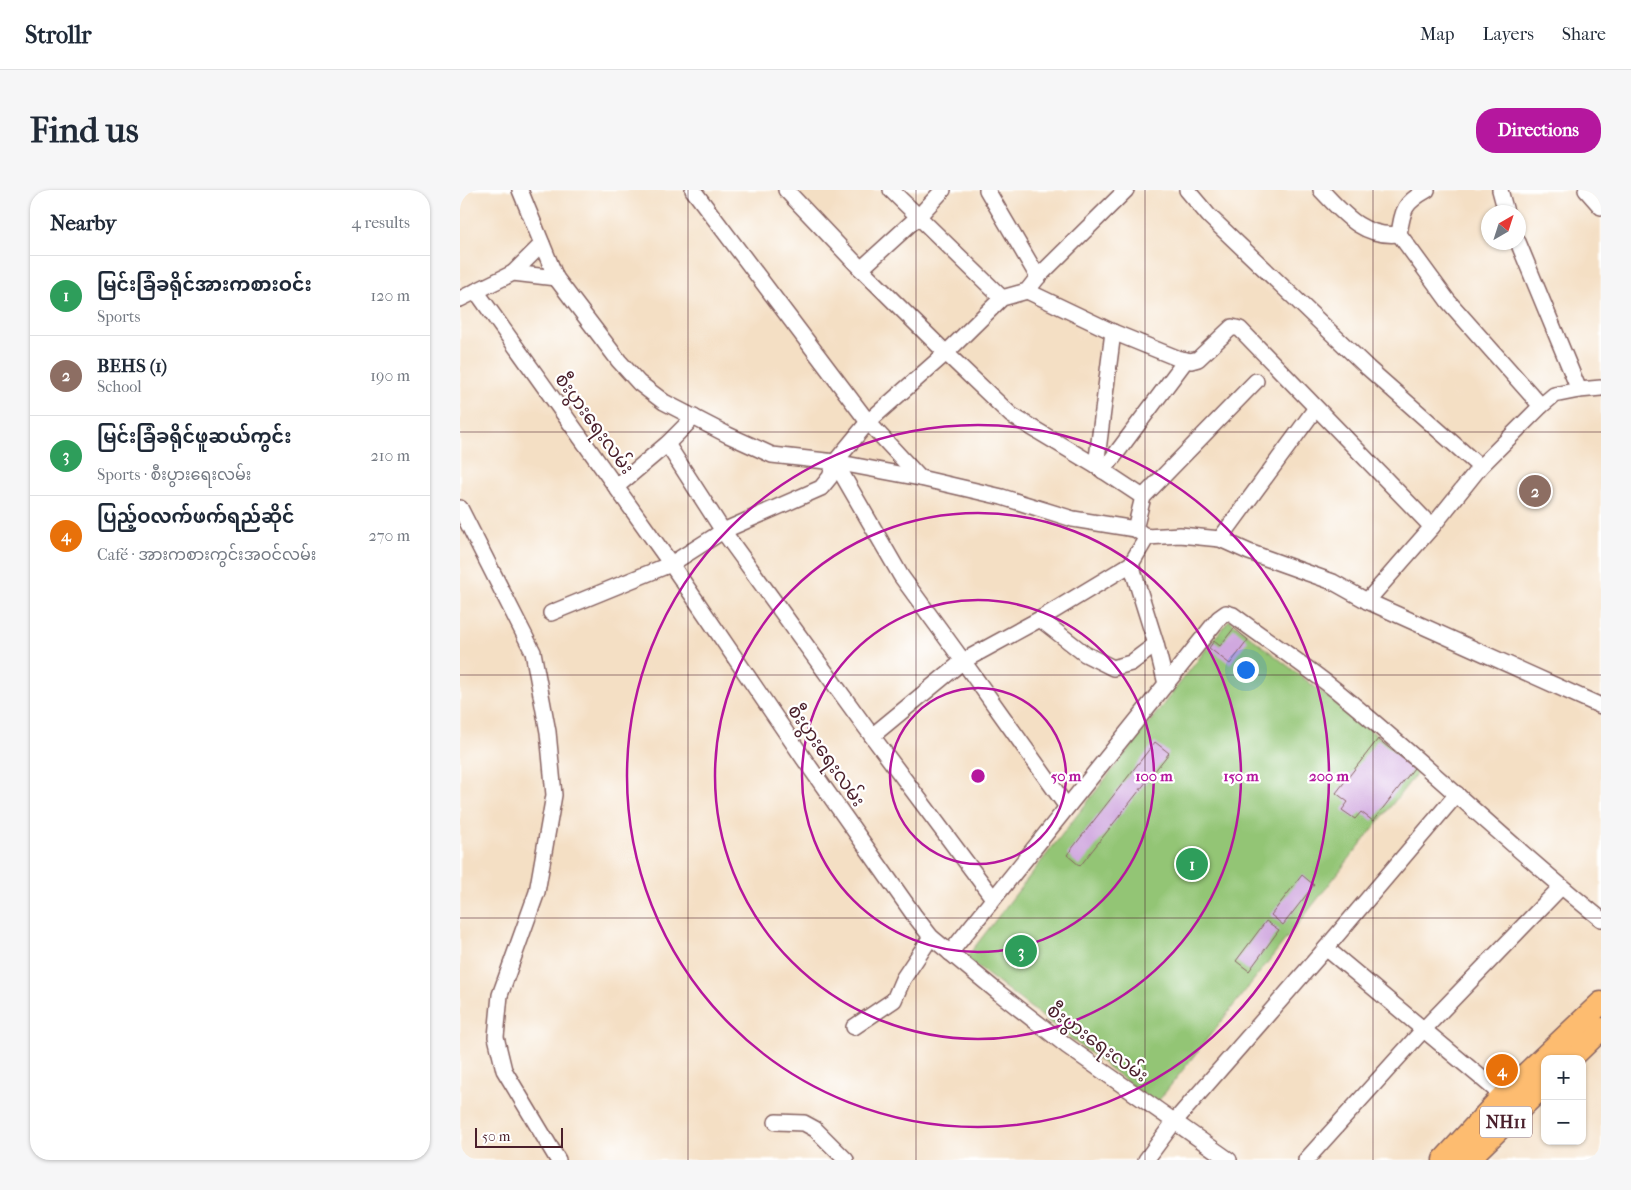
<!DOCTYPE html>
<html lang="en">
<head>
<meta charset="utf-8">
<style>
	body { margin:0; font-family:"IM FELL French Canon","Noto Sans Myanmar",serif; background:#f6f6f7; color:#1f2937 }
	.controls { position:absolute; right:15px; bottom:15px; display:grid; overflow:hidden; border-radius:10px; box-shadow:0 1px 4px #0004 }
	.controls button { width:45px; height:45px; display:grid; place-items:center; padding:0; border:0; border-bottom:1px solid #e0e1e3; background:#fff; color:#1f2937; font:25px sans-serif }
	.compass { position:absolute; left:1021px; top:15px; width:45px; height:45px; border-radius:50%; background:#fff; box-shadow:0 1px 4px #0004; rotate:39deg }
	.scale { position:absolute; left:15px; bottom:12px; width:88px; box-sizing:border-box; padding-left:5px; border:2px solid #4a1f2b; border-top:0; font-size:14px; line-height:18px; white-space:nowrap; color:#4a1f2b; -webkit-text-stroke:4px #fff; paint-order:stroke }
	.you { position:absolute; left:785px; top:479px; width:18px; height:18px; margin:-12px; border:4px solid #fff; border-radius:50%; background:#1a73e8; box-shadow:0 0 0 8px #1a73e833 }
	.badge { display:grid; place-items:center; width:32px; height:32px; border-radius:50%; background:#b5179e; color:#fff; font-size:16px; font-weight:700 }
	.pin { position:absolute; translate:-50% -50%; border:2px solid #fff; box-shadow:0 1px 5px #0006 }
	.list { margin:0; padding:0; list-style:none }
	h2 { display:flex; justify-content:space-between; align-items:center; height:65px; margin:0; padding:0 20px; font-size:21px }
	h2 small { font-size:16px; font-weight:400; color:#747a83 }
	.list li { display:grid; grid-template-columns:32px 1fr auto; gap:15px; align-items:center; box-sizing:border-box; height:80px; padding:0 20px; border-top:1px solid #e0e1e3 }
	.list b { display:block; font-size:19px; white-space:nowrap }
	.list p { margin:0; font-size:16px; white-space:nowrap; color:#747a83 }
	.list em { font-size:16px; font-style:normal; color:#747a83 }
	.map { position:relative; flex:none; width:1141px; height:970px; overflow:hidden; border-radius:20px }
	header { display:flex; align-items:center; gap:30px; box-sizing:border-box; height:70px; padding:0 25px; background:#fff; border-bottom:1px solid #e0e1e3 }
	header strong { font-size:24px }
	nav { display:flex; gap:28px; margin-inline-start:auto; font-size:18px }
	.intro { display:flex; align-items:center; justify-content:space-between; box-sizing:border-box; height:120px; padding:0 30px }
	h1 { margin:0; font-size:35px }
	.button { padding:12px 22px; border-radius:20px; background:#b5179e; color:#fff; font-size:18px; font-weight:700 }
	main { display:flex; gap:30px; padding:0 30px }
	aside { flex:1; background:#fff; border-radius:20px; box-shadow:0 1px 4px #0004 }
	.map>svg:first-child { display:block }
</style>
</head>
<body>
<header>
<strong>Strollr</strong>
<nav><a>Map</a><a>Layers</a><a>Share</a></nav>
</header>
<div class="intro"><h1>Find us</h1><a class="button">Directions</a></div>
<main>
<aside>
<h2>Nearby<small>4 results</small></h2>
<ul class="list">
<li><span class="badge" style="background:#2e9e5b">1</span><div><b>မြင်းခြံခရိုင်အားကစားဝင်း</b><p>Sports</p></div><em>120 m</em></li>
<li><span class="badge" style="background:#8d6e63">2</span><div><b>BEHS (1)</b><p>School</p></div><em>190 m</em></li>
<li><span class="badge" style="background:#2e9e5b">3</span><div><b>မြင်းခြံခရိုင်ဖူဆယ်ကွင်း</b><p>Sports · စီးပွားရေးလမ်း</p></div><em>210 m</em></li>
<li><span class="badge" style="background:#e8710a">4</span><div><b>ပြည့်ဝလက်ဖက်ရည်ဆိုင်</b><p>Café · အားကစားကွင်းအဝင်လမ်း</p></div><em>270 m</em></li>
</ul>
</aside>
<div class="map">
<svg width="1141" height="970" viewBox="0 0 1141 970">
	<rect width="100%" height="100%" fill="#fff"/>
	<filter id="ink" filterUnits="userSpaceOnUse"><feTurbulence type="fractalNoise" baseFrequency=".02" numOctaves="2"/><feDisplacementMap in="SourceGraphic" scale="10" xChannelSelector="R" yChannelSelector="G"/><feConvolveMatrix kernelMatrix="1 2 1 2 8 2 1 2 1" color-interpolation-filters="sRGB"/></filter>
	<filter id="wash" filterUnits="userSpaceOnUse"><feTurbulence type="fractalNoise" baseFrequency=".0096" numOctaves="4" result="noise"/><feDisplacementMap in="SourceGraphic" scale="20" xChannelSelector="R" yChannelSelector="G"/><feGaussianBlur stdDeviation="1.12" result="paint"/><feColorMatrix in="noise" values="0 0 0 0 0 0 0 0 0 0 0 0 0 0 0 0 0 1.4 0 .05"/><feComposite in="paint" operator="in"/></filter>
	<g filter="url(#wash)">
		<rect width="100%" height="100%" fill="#f4dfc4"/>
		<!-- green -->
		<path fill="#93c575" stroke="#6e7250" d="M769,430L960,579L696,914L506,768Z"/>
		<g id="blocks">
			<!-- building -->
			<g fill="#d0a8df">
				<path d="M774,438L788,450L770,474L749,458L754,451L760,456Z"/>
				<path d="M918,549L954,578L913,631L901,622L895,629L882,620L888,612L876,603Z"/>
				<path d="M695,552L709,563L620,676L607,665Z"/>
				<path d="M842,685L854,695L823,735L811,725Z"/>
				<path d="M806,731L819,740L789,781L776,771Z"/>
			</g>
		</g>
	</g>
	<g filter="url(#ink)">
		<use href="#blocks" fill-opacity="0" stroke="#866261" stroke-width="1"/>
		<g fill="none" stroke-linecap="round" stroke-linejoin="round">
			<defs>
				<g id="minor">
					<path d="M60,0L96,88L159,171L179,193L204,212L268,245L312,265L375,272L460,288L542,307L613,329L675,339L687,347L720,345L760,349L789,362L873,392L907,411L1141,516"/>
					<path d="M233,0L408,232L460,288"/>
					<path d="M326,0L401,79L486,163L551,225L636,276L683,307"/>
					<path d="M431,0L542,108"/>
					<path d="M527,0L578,87"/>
					<path d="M727,0L749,26L908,178L1020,277"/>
					<path d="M861,0C884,24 903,48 939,44"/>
					<path d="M967,0C944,13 943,19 939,44L988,111L1081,216"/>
					<path d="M1040,0L1046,22"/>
					<path d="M1126,0L1141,17"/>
					<path d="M1058,52L1119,200"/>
					<path d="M401,79L459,26L483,0"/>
					<path d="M53,83L82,54"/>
					<path d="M16,101L211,374L344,569L454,725L471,747L539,803L607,856L769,970"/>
					<path d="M567,101L653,142L717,168L731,171L738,169L772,137L780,139L972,337"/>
					<path d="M0,109L53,83L96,88"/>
					<path d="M207,254L263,341L412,546L533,708"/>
					<path d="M375,272L441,386L503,471L607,617"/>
					<path d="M636,276L653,142"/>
					<path d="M643,281L726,170"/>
					<path d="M156,297L207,254L234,227"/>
					<path d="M0,318L73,462L88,542L94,605L77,702L40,805L36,847L44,880L98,970"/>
					<path d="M675,339L683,307L796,191"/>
					<path d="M760,349L856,218"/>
					<path d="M671,374L696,454L706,494"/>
					<path d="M907,411L972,337L1020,277L1081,216L1094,205L1119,200L1141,198"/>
					<path d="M91,423L211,374L263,341L361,298L370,287L375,272L408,232L486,163L542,108L567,101L578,87L666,0"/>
					<path d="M580,429L625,464L653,478L671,473L696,454"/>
					<path d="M412,546L503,471L580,429L671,374L687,347"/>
					<path d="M866,758L1043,906"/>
					<path d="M490,763L759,428L766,423L773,425C809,452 848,477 883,506C971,578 1052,658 1141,729"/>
					<path d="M394,837L434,810L443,789L471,747"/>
					<path d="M316,932L344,933L355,939L386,970"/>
					<path d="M686,970L714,932L866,758L997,604"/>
					<path d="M846,970L964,839L1101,697"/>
				</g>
				<g id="highway">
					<path d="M1110,869L1141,839"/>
					<path d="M984,970L1043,906L1141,813"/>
					<path d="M1007,970L1085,894"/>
				</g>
			</defs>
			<!-- minor casing -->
			<use href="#minor" stroke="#866261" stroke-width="18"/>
			<!-- highway casing -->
			<use href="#highway" stroke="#866261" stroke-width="25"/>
			<!-- minor -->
			<use href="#minor" stroke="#fff" stroke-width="15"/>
			<!-- highway -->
			<use href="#highway" stroke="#fdbc70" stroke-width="22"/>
		</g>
	</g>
	<!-- grid -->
	<path fill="none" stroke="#4a1f2b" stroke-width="1" stroke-opacity="0.55" d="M228,0V970M456,0V970M685,0V970M913,0V970M0,242H1141M0,485H1141M0,728H1141"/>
	<!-- distance rings -->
	<g fill="none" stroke="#b5179e" stroke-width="2.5">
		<circle cx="518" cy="586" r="88"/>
		<circle cx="518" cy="586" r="176"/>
		<circle cx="518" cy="586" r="263"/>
		<circle cx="518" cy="586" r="351"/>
	</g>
	<g text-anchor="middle" stroke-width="4.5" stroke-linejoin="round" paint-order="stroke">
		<!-- shield labels -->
		<rect fill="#fff" stroke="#80626b" stroke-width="1" x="1020" y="916.5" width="52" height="31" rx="4"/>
		<g font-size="18" font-weight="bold" fill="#4a1f2b">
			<text x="1046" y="938">NH11</text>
		</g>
		<!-- street labels -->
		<g font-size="19" fill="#4a1f2b" stroke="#fff">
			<text transform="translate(135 233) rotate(54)" y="7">စီးပွားရေးလမ်း</text>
			<text transform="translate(367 565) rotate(55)" y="7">စီးပွားရေးလမ်း</text>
			<text transform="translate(638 852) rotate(36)" y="7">စီးပွားရေးလမ်း</text>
		</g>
	</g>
	<circle cx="518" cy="586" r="8" fill="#b5179e" stroke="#fff" stroke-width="2.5"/>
	<g font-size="15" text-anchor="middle" font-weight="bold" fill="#b5179e" stroke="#fff" stroke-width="4.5" stroke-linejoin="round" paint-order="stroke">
		<text x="606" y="591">50 m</text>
		<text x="694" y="591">100 m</text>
		<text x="781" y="591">150 m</text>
		<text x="869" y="591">200 m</text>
	</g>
</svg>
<div class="controls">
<button>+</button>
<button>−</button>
</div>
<svg class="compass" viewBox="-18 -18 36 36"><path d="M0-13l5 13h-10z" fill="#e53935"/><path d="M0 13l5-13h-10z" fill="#747a83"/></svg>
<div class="scale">50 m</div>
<div class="you"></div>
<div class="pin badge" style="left:732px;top:674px;background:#2e9e5b">1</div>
<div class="pin badge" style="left:1075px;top:301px;background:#8d6e63">2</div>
<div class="pin badge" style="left:561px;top:761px;background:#2e9e5b">3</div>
<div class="pin badge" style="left:1042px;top:880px;background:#e8710a">4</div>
</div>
</main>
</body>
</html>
